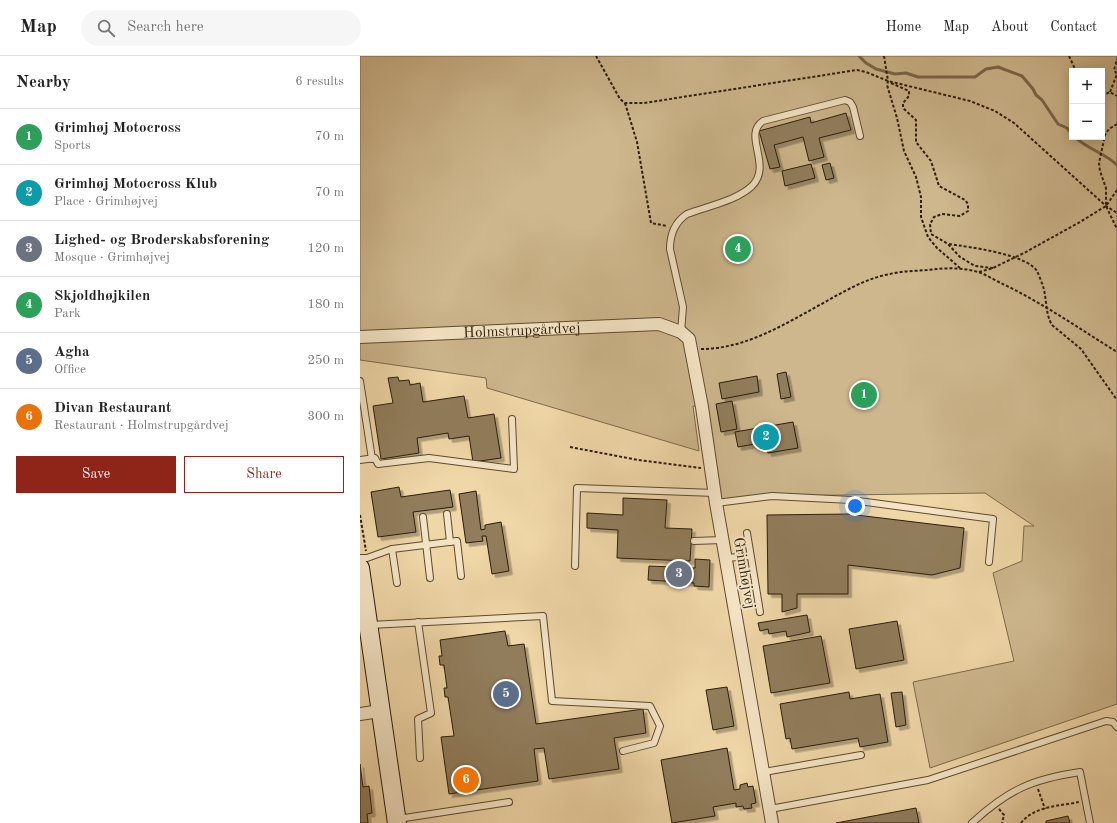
<!DOCTYPE html>
<html lang="en">
<head>
<meta charset="utf-8">
<style>
	body { margin:0; font-family:"Old Standard TT",serif; background:#f6f6f6; color:#222 }
	.controls { position:absolute; right:12px; top:12px; display:grid; overflow:hidden; border-radius:0px; box-shadow:0 2px 10px #0003 }
	.controls button { width:36px; height:36px; display:grid; place-items:center; padding:0; border:0; border-bottom:1px solid #e0e0e0; background:#fff; color:#222; font:20px sans-serif }
	.you { position:absolute; left:495px; top:450px; width:14px; height:14px; margin:-10px; border:3px solid #fff; border-radius:50%; background:#1a73e8; box-shadow:0 0 0 6px #1a73e833 }
	.badge { display:grid; place-items:center; width:26px; height:26px; border-radius:50%; background:#8f2418; color:#fff; font-size:13px; font-weight:700 }
	.pin { position:absolute; translate:-50% -50%; border:2px solid #fff; box-shadow:0 1px 4px #0006 }
	.list { margin:0; padding:0; list-style:none }
	h2 { display:flex; justify-content:space-between; align-items:center; height:52px; margin:0; padding:0 16px; font-size:17px }
	h2 small { font-size:13px; font-weight:400; color:#767676 }
	.list li { display:grid; grid-template-columns:26px 1fr auto; gap:12px; align-items:center; box-sizing:border-box; height:56px; padding:0 16px; border-top:1px solid #e0e0e0 }
	.list b { display:block; font-size:15px; white-space:nowrap }
	.list p { margin:0; font-size:13px; white-space:nowrap; color:#767676 }
	.list em { font-size:13px; font-style:normal; color:#767676 }
	.actions { display:flex; gap:8px; padding:12px 16px }
	.actions a { flex:1; padding:9px 0; border:1px solid #8f2418; border-radius:0px; text-align:center; font-size:14px; color:#8f2418 }
	.actions .main { background:#8f2418; color:#fff }
	.icon { flex:none; width:22px; height:22px; fill:none; stroke:currentColor; stroke-width:2; stroke-linecap:round; stroke-linejoin:round }
	.map { position:relative; flex:none; width:757px; height:767px; overflow:hidden }
	header { display:flex; align-items:center; gap:24px; box-sizing:border-box; height:56px; padding:0 20px; background:#fff; border-bottom:1px solid #e0e0e0 }
	header strong { font-size:19px }
	nav { display:flex; gap:22px; margin-inline-start:auto; font-size:14px }
	.search { width:280px; height:36px; background:#f6f6f6; display:flex; align-items:center; gap:10px; box-sizing:border-box; padding:0 14px; border-radius:22px; color:#767676; font-size:15px }
	main { display:flex }
	aside { flex:1; background:#fff }
	.map>svg:first-child { display:block }
</style>
</head>
<body>
<header>
<strong>Map</strong>
<div class="search"><svg class="icon" aria-label="search" viewBox="0 0 24 24"><circle cx="10" cy="10" r="6"/><path d="M15 15l6 6"/></svg>Search here</div>
<nav><a>Home</a><a>Map</a><a>About</a><a>Contact</a></nav>
</header>
<main>
<aside>
<h2>Nearby<small>6 results</small></h2>
<ul class="list">
<li><span class="badge" style="background:#2e9e5b">1</span><div><b>Grimhøj Motocross</b><p>Sports</p></div><em>70 m</em></li>
<li><span class="badge" style="background:#0f9aa8">2</span><div><b>Grimhøj Motocross Klub</b><p>Place · Grimhøjvej</p></div><em>70 m</em></li>
<li><span class="badge" style="background:#6b7280">3</span><div><b>Lighed- og Broderskabsforening</b><p>Mosque · Grimhøjvej</p></div><em>120 m</em></li>
<li><span class="badge" style="background:#2e9e5b">4</span><div><b>Skjoldhøjkilen</b><p>Park</p></div><em>180 m</em></li>
<li><span class="badge" style="background:#5c6f8a">5</span><div><b>Agha</b><p>Office</p></div><em>250 m</em></li>
<li><span class="badge" style="background:#e8710a">6</span><div><b>Divan Restaurant</b><p>Restaurant · Holmstrupgårdvej</p></div><em>300 m</em></li>
</ul>
<div class="actions"><a class="main">Save</a><a>Share</a></div>
</aside>
<div class="map">
<svg width="757" height="767" viewBox="0 0 757 767">
	<defs>
		<filter id="shadow"><feDropShadow dx="3.5" dy="3.5" stdDeviation="0" flood-color="#0004"/></filter>
	</defs>
	<rect width="100%" height="100%" fill="#f0d7a8"/>
	<filter id="stains"><feTurbulence type="fractalNoise" baseFrequency=".005" numOctaves="4"/><feColorMatrix values="0 0 0 0 .2 0 0 0 0 .09 0 0 0 0 .02 0 0 0 .5 -.17"/></filter>
	<radialGradient id="worn" r=".72"><stop offset=".6" stop-color="#630" stop-opacity="0"/><stop offset="1" stop-color="#630" stop-opacity=".3"/></radialGradient>
	<!-- green -->
	<path fill="#ceb78d" stroke="#7c6a4a" fill-rule="evenodd" d="M0,0H757V648L570,712L553,626L654,605L633,517L662,505L664,470H674L625,437L412,440L356,447L342,351L333,350L339,395L127,332L126,322L0,304ZM712,15H742V81H712Z"/>
	<g fill="none" stroke-linecap="round" stroke-linejoin="round">
		<!-- stream -->
		<g stroke="#796647" stroke-width="3">
			<path d="M499,0L506,7L516,13L535,18L546,17L558,21H615L626,13L638,11L662,20L673,33L676,39L682,44L698,68L707,72L712,78"/>
			<path d="M715,81C727,93 745,97 757,109"/>
		</g>
	</g>
	<!-- building -->
	<g fill="#917d5b" stroke="#2a1c07" filter="url(#shadow)">
		<path d="M486,57L491,74L459,82L464,101L449,105L443,81L414,89L420,111L410,113L399,75L450,61L451,67Z"/>
		<path d="M470,107L474,122L466,124L462,109Z"/>
		<path d="M451,108L455,122L425,130L422,115Z"/>
		<path d="M426,316L431,341L421,343L417,318Z"/>
		<path d="M397,320L399,336L362,343L359,327Z"/>
		<path d="M38,321L39,325L49,324L50,329L60,327L63,346L104,340L108,362L134,358L141,402L113,406L109,380L89,383L88,377L57,382L59,397L21,403L13,350L33,347L28,322Z"/>
		<path d="M372,345L377,373L361,376L356,348Z"/>
		<path d="M433,366L438,392L408,397L406,386L378,391L375,376Z"/>
		<path d="M39,431L41,441L90,434L93,451L53,456L56,476L18,481L11,436Z"/>
		<path d="M116,435L121,474L125,473V469L141,466L149,515L132,518L126,480H122L123,485L106,487L99,438Z"/>
		<path d="M263,442L307,444L305,472L332,473L330,505L257,502L258,474L227,472V457L263,459Z"/>
		<path d="M488,458L604,472L600,512L572,519L488,509V538H437V552L422,556V538H408L407,459Z"/>
		<path d="M335,503L350,504L349,531L334,530V527L288,524L289,510L335,512Z"/>
		<path d="M447,559L450,576L427,581L426,575L409,578L408,573L400,575L398,567Z"/>
		<path d="M537,565L544,604L496,613L489,573Z"/>
		<path d="M145,575L148,590L164,588L176,668L283,653L286,677L254,682L259,713L189,723L184,692L174,693L178,725L89,738L81,681L94,680L88,641H85L84,632H87L84,609H80L79,600H82L80,584Z"/>
		<path d="M461,580L470,627L411,637L403,590Z"/>
		<path d="M367,631L374,670L353,674L346,634Z"/>
		<path d="M489,636L490,643L520,638L528,686L500,691L498,682L432,693L430,682L426,683L420,648Z"/>
		<path d="M542,636L546,669L536,671L531,637Z"/>
		<path d="M367,692L374,734L380,733V729L387,727L388,731L393,730L396,747L391,748L392,752L384,753L383,750L376,751V747L353,751L355,760L312,767L301,704Z"/>
		<path d="M0,708L3,731L9,730L12,757L7,758L8,767H0Z"/>
		<path d="M556,752L559,767H476Z"/>
		<path d="M708,760L710,767H686V765Z"/>
	</g>
	<g fill="none" stroke-linecap="round" stroke-linejoin="round">
		<defs>
			<g id="lane">
				<path d="M321,276L323,251L310,193C310,178 315,166 327,158C348,150 376,145 392,130C413,109 382,79 403,65L485,44L490,46L493,51L500,80"/>
				<path d="M0,325L12,403"/>
				<path d="M0,404L15,402L18,408L69,402L154,413L152,363"/>
				<path d="M356,447L412,440L491,444L633,463L629,506"/>
				<path d="M87,458L90,486"/>
				<path d="M63,461L70,522"/>
				<path d="M387,477L400,556"/>
				<path d="M334,485L362,484"/>
				<path d="M32,493L37,527"/>
				<path d="M0,502H7L32,493L97,485L101,520"/>
				<path d="M366,502L390,500"/>
				<path d="M215,510L217,432L355,437"/>
				<path d="M58,566L71,657L58,663L60,702"/>
				<path d="M10,569L183,560L192,645L290,650L300,670L294,687L263,695"/>
				<path d="M404,716L501,699"/>
				<path d="M410,753L568,724L746,665L753,666L757,671"/>
				<path d="M38,763L149,746"/>
				<path d="M612,767C648,734 672,723 720,716L730,767"/>
			</g>
			<g id="street">
				<path id="s1" d="M0,281L299,268L321,276L329,283L342,351L356,447L412,767"/>
				<path d="M0,658L20,655"/>
			</g>
			<path id="secondary" d="M0,512L37,767"/>
		</defs>
		<!-- lane casing -->
		<use href="#lane" stroke="#5c4b2f" stroke-width="8"/>
		<!-- street casing -->
		<use href="#street" stroke="#5c4b2f" stroke-width="14"/>
		<!-- secondary casing -->
		<use href="#secondary" stroke="#2a1c07" stroke-width="20"/>
		<!-- path -->
		<g stroke="#2a1c07" stroke-width="2" stroke-dasharray="3 2" stroke-linecap="butt">
			<path d="M236,0L260,43L265,47H284L497,14L506,16L528,25L610,45L635,55L654,67L746,150L757,157"/>
			<path d="M524,0L528,25L527,29L537,62L544,95L556,121L561,141V161L568,181L577,192L600,212"/>
			<path d="M709,0L716,15"/>
			<path d="M531,27L549,35V40L543,47V52L556,64V86L571,105L579,130L605,144L608,148V155L600,160L582,158L574,161L570,168L571,178L588,188L600,201L615,210L633,212"/>
			<path d="M750,36L757,18L754,14L757,3"/>
			<path d="M742,40L750,36L757,40"/>
			<path d="M265,47L277,86L291,167L307,170"/>
			<path d="M757,68L749,73L745,79L739,107L740,115L746,132V150L757,173"/>
			<path d="M589,188C609,191 666,198 677,215C679,219 681,225 683,230C687,243 685,257 692,269L721,293L757,344"/>
			<path d="M619,216L633,212L664,197L720,166L746,150L757,134"/>
			<path d="M341,293C383,293 420,271 456,251C480,238 503,223 530,218C542,215 555,215 567,214C584,212 601,211 618,216C627,219 636,225 645,229C684,248 720,273 757,296"/>
			<path d="M210,391L278,404L341,412"/>
			<path d="M0,459L6,495"/>
			<path d="M678,733L685,753"/>
			<path d="M639,753L644,759L642,767"/>
			<path d="M661,767C674,750 700,750 719,746"/>
		</g>
		<!-- lane -->
		<use href="#lane" stroke="#f5e5c6" stroke-width="6"/>
		<!-- street -->
		<use href="#street" stroke="#f5e5c6" stroke-width="12"/>
		<!-- secondary -->
		<use href="#secondary" stroke="#f5e5c6" stroke-width="18"/>
	</g>
	<g text-anchor="middle" stroke-width="4" stroke-linejoin="round" paint-order="stroke">
		<!-- street labels -->
		<g font-size="15" fill="#2a1c07" stroke="#f5e5c6">
			<text dy="5" stroke="none"><textPath href="#s1" startOffset="162">Holmstrupgårdvej</textPath></text>
			<text transform="translate(385 517) rotate(80)" y="5">Grimhøjvej</text>
		</g>
	</g>
	<rect width="100%" height="100%" filter="url(#stains)"/>
	<rect width="100%" height="100%" fill="url(#worn)"/>
</svg>
<div class="controls">
<button>+</button>
<button>−</button>
</div>
<div class="you"></div>
<div class="pin badge" style="left:504px;top:339px;background:#2e9e5b">1</div>
<div class="pin badge" style="left:406px;top:381px;background:#0f9aa8">2</div>
<div class="pin badge" style="left:319px;top:518px;background:#6b7280">3</div>
<div class="pin badge" style="left:378px;top:193px;background:#2e9e5b">4</div>
<div class="pin badge" style="left:146px;top:638px;background:#5c6f8a">5</div>
<div class="pin badge" style="left:106px;top:724px;background:#e8710a">6</div>
</div>
</main>
</body>
</html>
